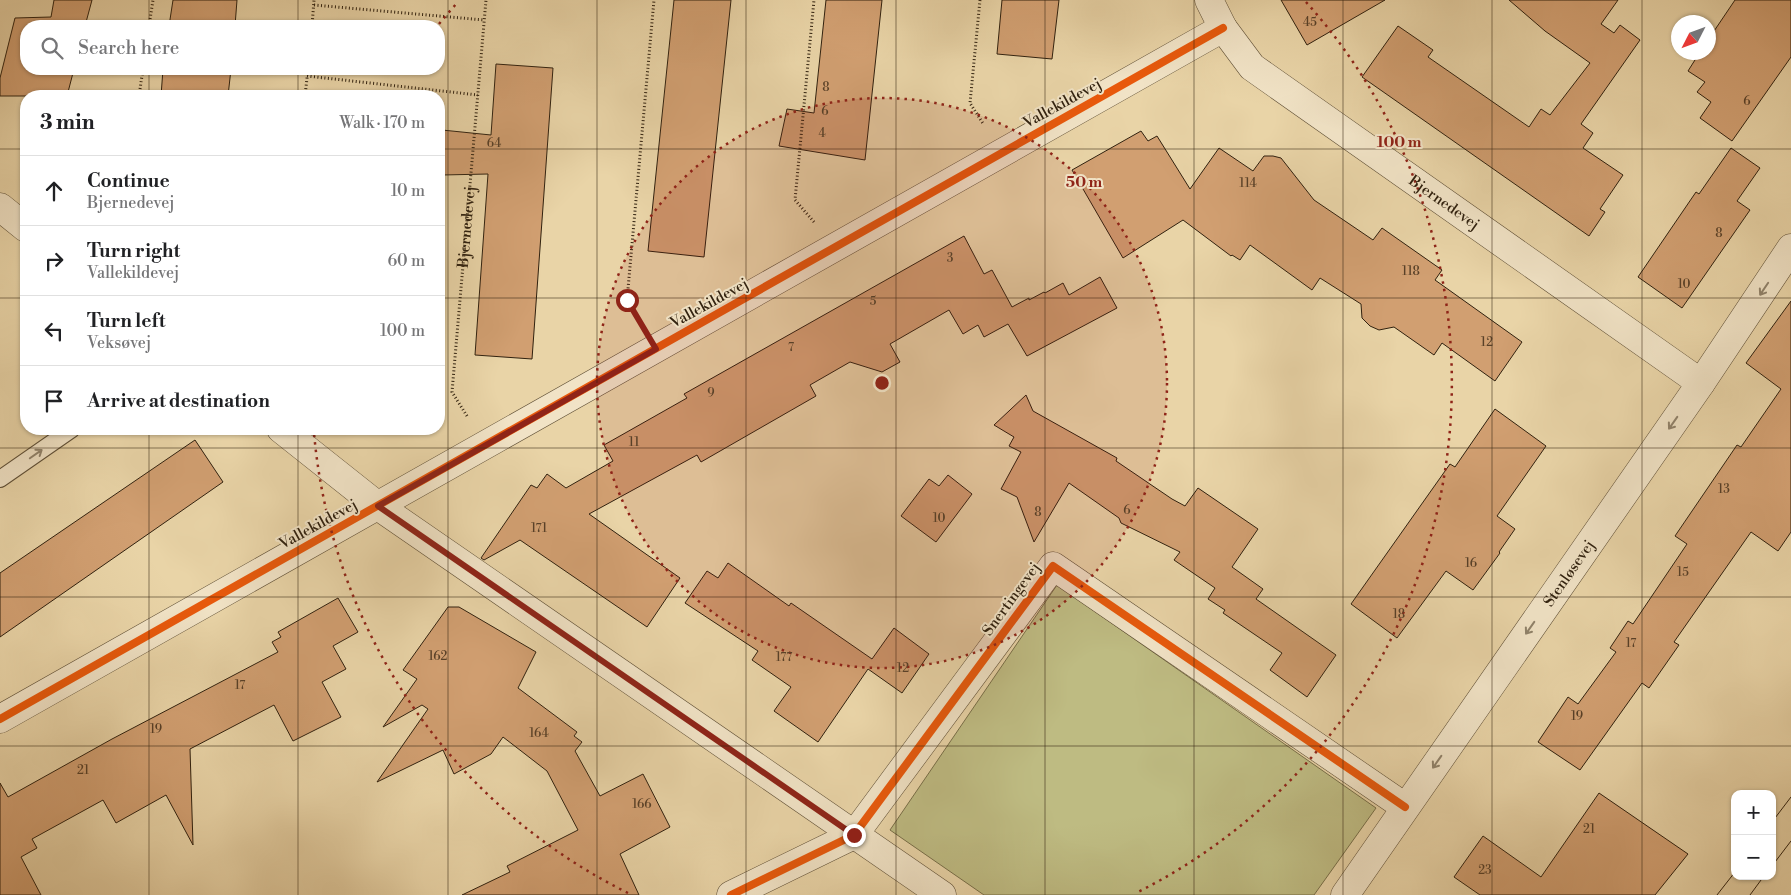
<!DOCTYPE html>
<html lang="en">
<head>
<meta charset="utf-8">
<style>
	body { margin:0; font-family:"Libre Bodoni",serif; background:#f6f6f6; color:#202124 }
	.controls { position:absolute; right:15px; bottom:15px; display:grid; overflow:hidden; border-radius:10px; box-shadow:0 1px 4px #0004 }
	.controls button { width:45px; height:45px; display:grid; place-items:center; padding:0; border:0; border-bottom:1px solid #e0e0e0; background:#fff; color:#202124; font:25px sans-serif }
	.compass { position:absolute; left:1671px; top:15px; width:45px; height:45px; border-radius:50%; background:#fff; box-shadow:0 1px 4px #0004; rotate:228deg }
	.stop { position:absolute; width:15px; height:15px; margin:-11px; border:4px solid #8f2418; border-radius:50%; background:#fff }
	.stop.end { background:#8f2418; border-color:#fff; box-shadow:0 1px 5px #0008 }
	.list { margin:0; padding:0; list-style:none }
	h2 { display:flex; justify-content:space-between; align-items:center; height:65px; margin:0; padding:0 20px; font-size:21px }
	h2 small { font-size:16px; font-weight:400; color:#757577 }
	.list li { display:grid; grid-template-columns:32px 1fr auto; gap:15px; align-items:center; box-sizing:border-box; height:70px; padding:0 20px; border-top:1px solid #e0e0e0 }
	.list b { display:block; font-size:19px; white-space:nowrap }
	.list p { margin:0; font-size:16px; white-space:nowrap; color:#757577 }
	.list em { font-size:16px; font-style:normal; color:#757577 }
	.icon { flex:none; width:28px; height:28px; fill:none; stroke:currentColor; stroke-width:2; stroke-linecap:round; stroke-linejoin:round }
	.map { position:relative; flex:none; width:1791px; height:895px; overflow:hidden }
	.search { position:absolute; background:#fff; box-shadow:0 1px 4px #0004; left:20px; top:20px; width:425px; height:55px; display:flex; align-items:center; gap:12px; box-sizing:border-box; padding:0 18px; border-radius:20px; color:#757577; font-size:19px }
	.panel { position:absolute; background:#fff; box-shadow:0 1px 4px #0004; left:20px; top:90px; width:425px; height:345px; border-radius:20px }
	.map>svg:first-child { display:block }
</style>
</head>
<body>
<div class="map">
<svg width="1791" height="895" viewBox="0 0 1791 895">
	<rect width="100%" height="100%" fill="#e9d4a7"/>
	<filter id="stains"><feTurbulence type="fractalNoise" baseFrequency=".004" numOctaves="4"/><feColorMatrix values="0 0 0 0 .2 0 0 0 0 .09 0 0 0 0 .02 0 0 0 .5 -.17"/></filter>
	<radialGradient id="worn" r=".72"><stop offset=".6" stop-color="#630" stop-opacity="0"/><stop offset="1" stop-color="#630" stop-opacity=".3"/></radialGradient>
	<!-- green -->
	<path fill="#bebb82" stroke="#776e48" d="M1057,585L1376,808L1314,895H984L890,830Z"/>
	<!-- building -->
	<g fill="#d19f71" stroke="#30210f">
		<path d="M54,0H92L85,26H26V69H74L67,96H0V78L15,18L51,17Z"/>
		<path d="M173,0H237L235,26H169Z"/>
		<path d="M674,0H731L704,257L648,251Z"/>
		<path d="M826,0H882L865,160L779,146L787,109L814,113Z"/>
		<path d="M1002,0H1059L1052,59L997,54Z"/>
		<path d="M1281,0H1385L1307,45Z"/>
		<path d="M1509,0H1618L1601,24L1614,33L1620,25L1640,40L1581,124L1593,133L1583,148L1623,175L1600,209L1605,212L1589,236L1362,77L1398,26L1433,50L1428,57L1529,127L1541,109L1550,115L1590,63L1545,31Z"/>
		<path d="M1735,0H1791V57L1732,141L1700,118L1711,102L1697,92L1705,82L1688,71L1700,52H1708V40Z"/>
		<path d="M496,64L553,68L532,359L475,355L488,174L442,175V130L491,135Z"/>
		<path d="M163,69H231L228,96H161Z"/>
		<path d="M1141,131L1148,141L1157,136L1190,189L1219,148L1253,171L1264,156H1273L1281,158L1314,200L1373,240L1382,228L1442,270L1435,280L1522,342L1495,381L1442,343L1434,355L1394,327L1379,330L1370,326L1362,318L1361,304L1320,278L1312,290L1250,245L1240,260L1232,255L1231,256L1183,220L1123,258L1072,170Z"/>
		<path d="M1731,148L1760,168L1737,201L1750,210L1682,308L1638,277L1696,192L1699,194Z"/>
		<path d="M964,236L984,274L992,270L1012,307L1029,298V300L1044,292L1045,293L1063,283L1069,295L1100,277L1117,308L1027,356L1008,324L984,337L978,325L963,334L949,310L890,344L900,362L882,372L850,362L810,385L816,396L701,462L697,455L589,514L680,578L647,627L520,540L484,560L481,558L531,485L537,488L547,474L566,488L613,461L604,445L687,398L684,394Z"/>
		<path d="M1791,301V532L1778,551L1751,532L1674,642L1679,645L1649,688L1642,683L1580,770L1538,742L1568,697L1578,704L1616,652L1610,648L1628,621L1633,624L1687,544L1675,536L1737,445L1741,447L1781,389L1746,363Z"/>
		<path d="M1026,395L1033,411L1117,458L1116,461L1172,499L1185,506L1198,488L1258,529L1232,567L1263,589L1256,599L1336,655L1307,697L1270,670L1282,653L1223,613L1225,610L1208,599L1215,588L1174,560L1180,552L1121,523L1119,518L1069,483L1034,542L1017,497L1001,489L1021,452L1009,446L1014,437L994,425Z"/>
		<path d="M1495,409L1546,446L1497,516L1515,529L1499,552L1500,553L1473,590L1446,571L1397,638L1351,604L1450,464L1455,467Z"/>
		<path d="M195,440L223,482L0,637V573Z"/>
		<path d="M948,475L972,494L936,542L901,516L929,479L939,486Z"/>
		<path d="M728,563L789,606L791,603L872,659L894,628L929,654L902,693L868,669L818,742L774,711L791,687L752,660L758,651L685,603L707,571L718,578Z"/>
		<path d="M338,598L358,632L333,646L346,669L322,682L341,717L293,741L274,705L190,749L193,845L166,795L116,823L103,800L32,839L37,848L21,857L41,895H0V783L8,797L112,739L278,652L272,642L281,637L278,632Z"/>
		<path d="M448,607H459L536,652L518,688L577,732L574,736L582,742L575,751L600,796L643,774L670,827L620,854L639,895H462L510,872L507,866L578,830L547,771L503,737L491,754L454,774L443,750L377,782L428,709L422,705L383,727L417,679L403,670Z"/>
		<path d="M1599,793L1688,854L1655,895H1480L1454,877L1483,836L1541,877Z"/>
	</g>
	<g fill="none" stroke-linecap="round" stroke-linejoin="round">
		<defs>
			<path id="service" d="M0,479L72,429"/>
			<g id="minor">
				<path id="s2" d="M1209,0L1223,28L1252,67L1701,383"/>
				<path d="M0,207L26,228"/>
				<path d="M281,429L378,506L942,895"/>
				<path d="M0,719L1223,28"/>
				<path d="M731,895L854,835L1053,566L1405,807"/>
				<path id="s3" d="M1345,895L1701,383L1791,248"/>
			</g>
		</defs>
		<!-- service casing -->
		<use href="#service" stroke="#5e4e35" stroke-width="18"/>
		<!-- minor casing -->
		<use href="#minor" stroke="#5e4e35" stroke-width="29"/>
		<!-- path -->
		<g stroke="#30210f" stroke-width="3" stroke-dasharray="1 2.5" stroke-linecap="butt">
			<path d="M980,0L970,103L984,125"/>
			<path d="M314,5L484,20"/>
			<path d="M149,26L153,0"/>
			<path d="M312,26L314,0"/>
			<path d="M307,76L478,95"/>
			<path d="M139,96L143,69"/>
			<path d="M305,96L308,69"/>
			<path d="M814,222L795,200L814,0"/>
			<path d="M639,320L627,300L654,0"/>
			<path id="s1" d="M467,416L452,392L486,0"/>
		</g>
		<!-- service -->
		<use href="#service" stroke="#f1e3c6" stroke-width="16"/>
		<!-- minor -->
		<use href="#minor" stroke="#f1e3c6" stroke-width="28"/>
		<!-- tram -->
		<g stroke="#30210f" stroke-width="1">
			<path d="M1772,822L1791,797"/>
			<path d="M1772,866L1791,841"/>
			<path d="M1717,895L1735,872"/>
			<path d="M1750,895L1764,876"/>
		</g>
		<defs>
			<g id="cycleway">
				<path d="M0,719L1223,28"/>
				<path d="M731,895L854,835L1053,566L1405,807"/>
			</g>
		</defs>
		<!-- cycleway casing -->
		<use href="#cycleway" stroke="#f1e3c6" stroke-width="11"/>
		<!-- cycleway -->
		<use href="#cycleway" stroke="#e8590c" stroke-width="8"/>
	</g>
	<!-- one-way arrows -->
	<defs><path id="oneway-shaft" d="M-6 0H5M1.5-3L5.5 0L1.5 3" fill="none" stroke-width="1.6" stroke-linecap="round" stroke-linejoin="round" transform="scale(1.25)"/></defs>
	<g stroke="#90826a">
		<use href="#oneway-shaft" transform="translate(1764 289) rotate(124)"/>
		<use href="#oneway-shaft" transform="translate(1673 423) rotate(125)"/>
		<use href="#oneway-shaft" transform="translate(36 454) rotate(-35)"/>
		<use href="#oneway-shaft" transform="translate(1530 628) rotate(125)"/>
		<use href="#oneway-shaft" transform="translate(1437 762) rotate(125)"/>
	</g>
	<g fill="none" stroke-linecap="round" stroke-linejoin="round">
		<!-- route -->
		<path stroke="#8f2418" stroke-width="6" d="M627,300L656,349L378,506L854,835"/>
	</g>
	<!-- grid -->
	<path fill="none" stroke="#30210f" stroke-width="1" stroke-opacity="0.55" d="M149,0V26M298,0V26M448,0V895M597,0V895M746,0V895M896,0V895M1045,0V895M1194,0V895M1343,0V895M1492,0V895M1642,0V895M149,69V96M298,69V96M0,149H26M439,149H1791M0,298H26M439,298H1791M149,429V895M298,429V895M0,448H1791M0,597H1791M0,746H1791"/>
	<!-- distance rings -->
	<circle cx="882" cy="383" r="285" fill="#8f2418" fill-opacity=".12"/>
	<g fill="none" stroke="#8f2418" stroke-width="2.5" stroke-dasharray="2.5 5">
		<circle cx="882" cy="383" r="285"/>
		<path d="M628 893A570 570 0 0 1 314 433M439 24A570 570 0 0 1 458 2M1306 2A570 570 0 0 1 1136 893"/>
	</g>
	<g text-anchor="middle" stroke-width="4" stroke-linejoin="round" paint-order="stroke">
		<!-- number labels -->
		<g font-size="12" fill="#584028">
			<text x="1310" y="26">45</text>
			<text x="826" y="91">8</text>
			<text x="1747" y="105">6</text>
			<text x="825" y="115">6</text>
			<text x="822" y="137">4</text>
			<text x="494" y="147">64</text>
			<text x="1248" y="187">114</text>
			<text x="1719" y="237">8</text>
			<text x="950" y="262">3</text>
			<text x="1411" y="275">118</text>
			<text x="1684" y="288">10</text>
			<text x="873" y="305">5</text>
			<text x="1487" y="346">12</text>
			<text x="791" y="351">7</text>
			<text x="711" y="397">9</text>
			<text x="634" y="446">11</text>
			<text x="1724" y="493">13</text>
			<text x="1127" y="514">6</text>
			<text x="1038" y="516">8</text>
			<text x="939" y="522">10</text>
			<text x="539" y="532">171</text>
			<text x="1471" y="567">16</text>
			<text x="1683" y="576">15</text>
			<text x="1399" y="618">18</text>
			<text x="1631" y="647">17</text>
			<text x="438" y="660">162</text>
			<text x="784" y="661">177</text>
			<text x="903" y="672">12</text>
			<text x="240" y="689">17</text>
			<text x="1577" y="720">19</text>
			<text x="156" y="733">19</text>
			<text x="539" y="737">164</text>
			<text x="83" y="774">21</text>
			<text x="642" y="808">166</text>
			<text x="1589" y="833">21</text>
			<text x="1485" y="874">23</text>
		</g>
		<!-- street labels -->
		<g font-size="15" fill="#30210f" stroke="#f1e3c6">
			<text transform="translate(1062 103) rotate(-29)" y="5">Vallekildevej</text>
			<text dy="5" stroke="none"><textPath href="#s2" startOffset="315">Bjernedevej</textPath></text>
			<text dy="5" stroke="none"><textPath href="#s1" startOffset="194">Bjernedevej</textPath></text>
			<text transform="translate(709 303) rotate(-29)" y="5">Vallekildevej</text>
			<text transform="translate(318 524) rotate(-29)" y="5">Vallekildevej</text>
			<text dy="5" stroke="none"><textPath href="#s3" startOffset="392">Stenløsevej</textPath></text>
			<text transform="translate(1011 599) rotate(-54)" y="5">Snertingevej</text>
		</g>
	</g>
	<circle cx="882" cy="383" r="8" fill="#8f2418" stroke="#f1e3c6" stroke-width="2.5"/>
	<g font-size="15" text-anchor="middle" font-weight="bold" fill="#8f2418" stroke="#f1e3c6" stroke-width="4" stroke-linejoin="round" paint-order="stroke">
		<text x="1399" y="147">100 m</text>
		<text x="1084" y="187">50 m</text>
	</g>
	<rect width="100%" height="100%" filter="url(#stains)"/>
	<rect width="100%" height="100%" fill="url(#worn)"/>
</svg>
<div class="controls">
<button>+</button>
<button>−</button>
</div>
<svg class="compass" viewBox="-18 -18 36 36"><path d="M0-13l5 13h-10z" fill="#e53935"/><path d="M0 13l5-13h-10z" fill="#757577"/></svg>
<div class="stop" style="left:627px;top:300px"></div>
<div class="stop end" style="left:854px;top:835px"></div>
<div class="search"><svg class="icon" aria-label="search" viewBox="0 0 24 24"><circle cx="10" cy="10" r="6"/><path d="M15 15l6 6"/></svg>Search here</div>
<section class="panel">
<h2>3 min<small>Walk · 170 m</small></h2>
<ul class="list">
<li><svg class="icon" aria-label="ahead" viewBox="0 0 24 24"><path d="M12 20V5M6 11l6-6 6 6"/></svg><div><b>Continue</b><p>Bjernedevej</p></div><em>10 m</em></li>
<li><svg class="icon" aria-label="right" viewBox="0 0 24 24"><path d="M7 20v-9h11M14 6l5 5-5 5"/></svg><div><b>Turn right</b><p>Vallekildevej</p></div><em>60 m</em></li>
<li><svg class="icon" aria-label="left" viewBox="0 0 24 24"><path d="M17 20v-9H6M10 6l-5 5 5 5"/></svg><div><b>Turn left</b><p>Veksøvej</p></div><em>100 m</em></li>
<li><svg class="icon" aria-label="arrive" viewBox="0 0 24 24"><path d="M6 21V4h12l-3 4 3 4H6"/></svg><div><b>Arrive at destination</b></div></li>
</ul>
</section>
</div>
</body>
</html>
